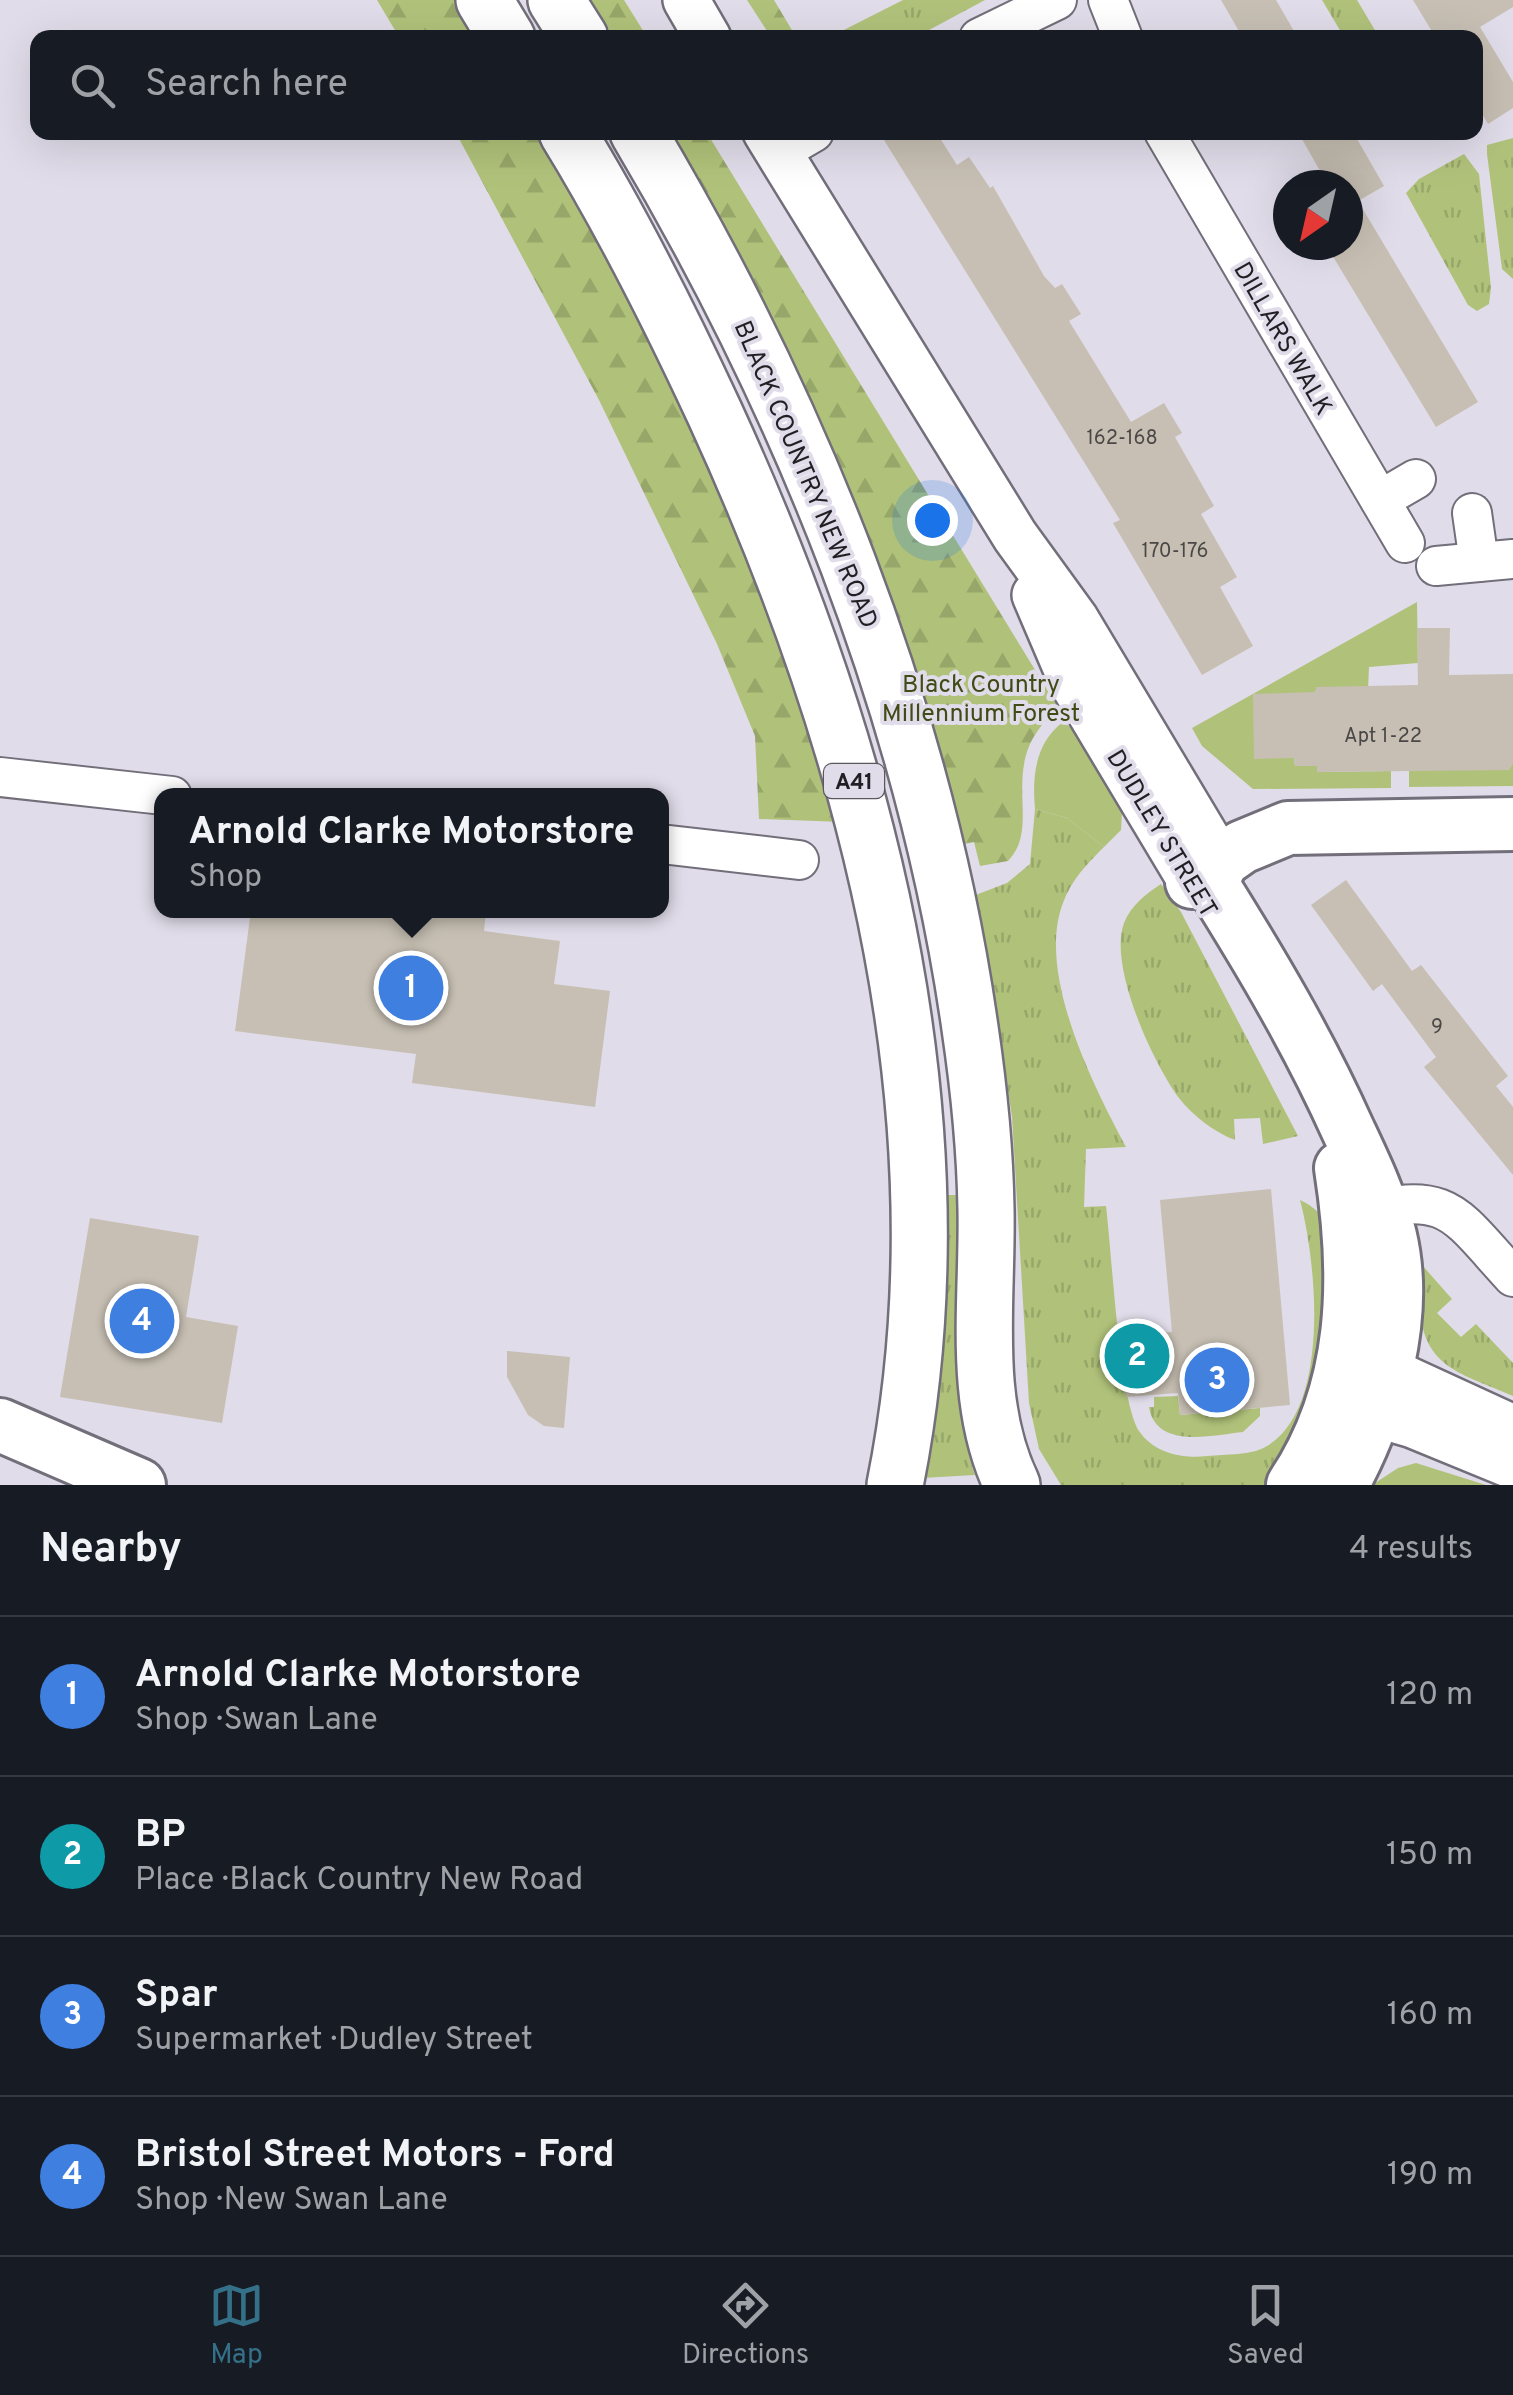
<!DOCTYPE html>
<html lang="en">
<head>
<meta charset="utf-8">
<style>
	body { margin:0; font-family:Overpass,sans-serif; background:#20242c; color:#f1f3f6 }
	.compass { position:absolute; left:1273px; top:170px; width:90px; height:90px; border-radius:50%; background:#171b24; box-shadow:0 10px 40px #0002; rotate:214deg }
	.you { position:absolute; left:932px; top:520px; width:35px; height:35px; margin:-25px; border:8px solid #fff; border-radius:50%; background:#1a73e8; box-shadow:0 0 0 15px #1a73e833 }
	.badge { display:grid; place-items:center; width:65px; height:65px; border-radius:50%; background:#347087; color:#fff; font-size:32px; font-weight:700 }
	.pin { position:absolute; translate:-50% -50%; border:5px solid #fff; box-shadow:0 2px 10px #0006 }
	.popup { position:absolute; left:154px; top:788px; width:515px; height:130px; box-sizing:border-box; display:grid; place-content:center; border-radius:20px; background:#171b24; filter:drop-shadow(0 2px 8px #0005); font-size:32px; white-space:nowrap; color:#9ea1a6 }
	.popup b { font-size:38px; color:#f1f3f6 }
	.popup::after { content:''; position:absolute; left:50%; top:100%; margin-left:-20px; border:20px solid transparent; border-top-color:#171b24 }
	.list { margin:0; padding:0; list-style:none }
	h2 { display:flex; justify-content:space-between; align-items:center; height:130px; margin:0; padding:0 40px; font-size:42px }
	h2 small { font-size:32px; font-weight:400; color:#9ea1a6 }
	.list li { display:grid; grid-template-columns:65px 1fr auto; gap:30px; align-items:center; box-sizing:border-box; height:160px; padding:0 40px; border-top:2px solid #363941 }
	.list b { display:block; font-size:38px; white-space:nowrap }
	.list p { margin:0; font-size:32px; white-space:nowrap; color:#9ea1a6 }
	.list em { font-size:32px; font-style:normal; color:#9ea1a6 }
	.icon { flex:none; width:55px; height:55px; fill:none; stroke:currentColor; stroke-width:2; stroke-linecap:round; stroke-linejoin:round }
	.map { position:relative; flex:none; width:1513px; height:1485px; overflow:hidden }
	.search { position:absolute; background:#171b24; box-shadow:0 10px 40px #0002; left:30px; right:30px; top:30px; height:110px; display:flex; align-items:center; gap:25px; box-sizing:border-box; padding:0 35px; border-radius:20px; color:#9ea1a6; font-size:38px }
	.sheet { height:770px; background:#171b24 }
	nav { display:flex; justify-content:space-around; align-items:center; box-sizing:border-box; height:140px; border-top:2px solid #363941; background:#171b24; font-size:28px; color:#9ea1a6 }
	nav a { display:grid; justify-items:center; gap:5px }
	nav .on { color:#347087 }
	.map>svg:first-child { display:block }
</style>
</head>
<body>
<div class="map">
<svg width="1513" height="1485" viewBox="0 0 1513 1485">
	<defs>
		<pattern id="grass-tufts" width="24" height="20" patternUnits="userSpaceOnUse" patternTransform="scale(2.5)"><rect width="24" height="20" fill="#b0c27a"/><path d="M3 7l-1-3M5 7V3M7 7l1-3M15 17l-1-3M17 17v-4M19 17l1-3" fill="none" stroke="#97a669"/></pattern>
		<pattern id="forest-firs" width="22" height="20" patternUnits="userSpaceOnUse" patternTransform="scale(2.5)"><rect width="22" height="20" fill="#b0c27a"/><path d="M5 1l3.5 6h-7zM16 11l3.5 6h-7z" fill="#97a669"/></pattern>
	</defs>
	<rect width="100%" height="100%" fill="#e0dce9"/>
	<!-- grass -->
	<g fill="url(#grass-tufts)">
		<path d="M903,0H985L916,37H830Z"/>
		<path d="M1322,0H1357L1379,37H1344Z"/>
		<path d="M1513,138V279L1502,269L1487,154V145Z"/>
		<path d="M1464,154L1479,174L1491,288L1489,304L1477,311L1468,305L1406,193L1419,179Z"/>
		<path d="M1035,809L1067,818L1104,847C1087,864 1071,880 1063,903C1036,973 1093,1085 1126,1147L1086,1149L1084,1207L1106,1206C1112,1255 1119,1398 1139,1431C1154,1453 1182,1459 1207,1456C1226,1454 1251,1456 1267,1446C1332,1407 1316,1260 1300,1200C1388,1239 1300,1421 1278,1485H1061L1039,1449L1029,1403L1012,1117L991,980L973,896L1007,883L1030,864Z"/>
		<path d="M1161,884L1181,912L1298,1136L1263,1144L1260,1118L1234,1119L1235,1140C1214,1132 1193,1116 1179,1098C1153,1063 1108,966 1124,923C1131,905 1146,894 1161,884Z"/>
		<path d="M937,1195H960C961,1275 949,1402 975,1475L922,1478Z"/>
		<path d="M1422,1265L1452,1299L1437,1313L1461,1337L1476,1324L1513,1363V1396C1463,1374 1421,1368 1420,1304C1419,1291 1417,1276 1422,1265Z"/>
		<path d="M1178,1396L1180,1415L1260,1408V1416L1243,1432C1213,1435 1156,1450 1149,1407H1154V1397Z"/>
	</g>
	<!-- forest -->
	<g fill="url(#forest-firs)">
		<path d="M377,0H455L478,37H399Z"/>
		<path d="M590,0H624L647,37H614Z"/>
		<path d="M747,0H774L796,37H771Z"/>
		<path d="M456,133H537L602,237L750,552L843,822L759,819L755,736L717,644L599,400Z"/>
		<path d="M669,133H707L1059,709C992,761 1045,823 1008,861L980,866L974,842L956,846C934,758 914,669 884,583C829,427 743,280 669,133Z"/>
	</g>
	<!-- green -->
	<g fill="#b0c27a">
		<path d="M1417,602L1418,663L1369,667L1368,691L1317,687L1294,758L1295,766H1317L1318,772L1391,771V788L1253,789L1202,746L1192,728Z"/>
		<path d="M1063,722L1074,730L1122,812L1121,830L1104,847L1067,818L1035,809C1032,777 1035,743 1063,722Z"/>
		<path d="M1513,764V786L1409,787V771Z"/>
		<path d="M1416,1463L1486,1485H1372L1398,1468Z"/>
	</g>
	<!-- building -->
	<g fill="#c7bfb3">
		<path d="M1221,0H1276L1298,38H1243Z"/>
		<path d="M1413,0H1513V7L1480,27L1513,82V108L1488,124L1476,104V38H1436Z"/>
		<path d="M879,132H936L957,165L969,157L990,188L993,186L1044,276L1055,288L1062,284L1081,314L1069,321L1131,422L1164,403L1182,433L1175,437L1214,506L1201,514L1237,577L1220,587L1253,646L1202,675L1113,523L1120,520Z"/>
		<path d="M1298,132H1353L1384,186L1358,201L1478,402L1436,427L1326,245H1348V185H1328Z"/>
		<path d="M1417,628H1450L1449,675L1513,674V764L1509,770L1317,772V766H1295L1294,758L1254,759L1253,694L1316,692V687L1418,685Z"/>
		<path d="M1346,880L1412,971L1421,965L1508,1076L1496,1086L1513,1107V1175L1424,1067L1436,1057L1382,984L1373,991L1311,905Z"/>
		<path d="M251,910H486L484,931L560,941L554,984L610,991L595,1107L412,1083L416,1054L235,1031Z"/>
		<path d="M1271,1189L1290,1405L1180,1415L1178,1393L1126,1397L1122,1335L1172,1332L1160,1200Z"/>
		<path d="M90,1218L199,1236L186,1317L238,1326L222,1423L60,1397Z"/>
		<path d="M507,1351L570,1357L564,1428L544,1426L528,1415L507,1377Z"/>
	</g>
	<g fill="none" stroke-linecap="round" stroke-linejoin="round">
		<defs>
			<g id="minor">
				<path d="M1108,0L1123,38"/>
				<path d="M979,38L1057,0"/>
				<path d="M1164,132L1405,543"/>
				<path d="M778,153L814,132"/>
				<path d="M1380,500L1416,479"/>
				<path d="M1472,513L1479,562"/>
				<path d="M1436,566L1513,559"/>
				<path d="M0,777L172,796"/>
				<path d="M661,844L799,860"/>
				<path d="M1357,1213C1450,1190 1453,1212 1513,1277"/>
			</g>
			<g id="tertiary">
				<path d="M686,0L708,38"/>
				<path d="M766,132L1015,536L1076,620L1221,862"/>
				<path d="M1035,595L1073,684L1191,881"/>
				<path d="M1364,1371L1367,1361L1513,1428"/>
				<path d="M1341,1404L1413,1425L1513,1466"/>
			</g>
			<g id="secondary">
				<path d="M1221,862L1212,884C1262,964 1309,1043 1348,1130C1364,1164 1381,1199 1390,1236C1409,1316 1381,1415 1342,1485"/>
				<path d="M1192,882L1242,847L1288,828L1513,824"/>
				<path d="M0,1425L139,1485"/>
				<path d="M1293,1485C1357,1389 1358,1277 1341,1168"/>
			</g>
			<g id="trunk">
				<path d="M484,0L507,38"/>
				<path d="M556,0L580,38"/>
				<path d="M567,132C623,223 670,317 715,414C867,745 968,1121 895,1485"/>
				<path d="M638,132C801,406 925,712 970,1028C979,1089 985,1148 986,1209C988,1301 971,1400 1012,1485"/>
			</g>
		</defs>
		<!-- minor casing -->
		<use href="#minor" stroke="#726e7a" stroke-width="42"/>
		<!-- tertiary casing -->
		<use href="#tertiary" stroke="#726e7a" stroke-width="50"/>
		<!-- secondary casing -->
		<use href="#secondary" stroke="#726e7a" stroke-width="58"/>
		<!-- trunk casing -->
		<use href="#trunk" stroke="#726e7a" stroke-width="60"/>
		<!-- minor -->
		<use href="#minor" stroke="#fff" stroke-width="38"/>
		<!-- tertiary -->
		<use href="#tertiary" stroke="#fff" stroke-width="45"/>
		<!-- secondary -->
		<use href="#secondary" stroke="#fff" stroke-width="52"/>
		<!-- trunk -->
		<use href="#trunk" stroke="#fff" stroke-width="55"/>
	</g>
	<g text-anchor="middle" stroke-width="8" stroke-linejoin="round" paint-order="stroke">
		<!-- number labels -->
		<g font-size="20" fill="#4a4747">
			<text x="1122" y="444">162-168</text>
			<text x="1175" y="557">170-176</text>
			<text x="1383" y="742">Apt 1-22</text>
			<text x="1437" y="1033">9</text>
		</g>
		<!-- shield labels -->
		<rect fill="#e0dce9" stroke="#5a585e" stroke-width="2.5" x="824" y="764" width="60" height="34" rx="8"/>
		<g font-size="22" font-weight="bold" fill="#201f23">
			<text x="854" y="789">A41</text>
		</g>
		<!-- street labels -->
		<g font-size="25" fill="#201f23" stroke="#e0dce9">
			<text transform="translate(1284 338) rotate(60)" y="9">DILLARS WALK</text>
			<text transform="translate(807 474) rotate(67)" y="9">BLACK COUNTRY NEW ROAD</text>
			<text transform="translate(1163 833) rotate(59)" y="9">DUDLEY STREET</text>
		</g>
		<!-- park labels -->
		<g font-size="25" fill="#404b15" stroke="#e0dce9">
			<text x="981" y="692">Black Country<tspan x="981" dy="29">Millennium Forest</tspan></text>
		</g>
	</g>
</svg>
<svg class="compass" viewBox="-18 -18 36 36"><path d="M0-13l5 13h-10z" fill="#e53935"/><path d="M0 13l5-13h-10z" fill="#9ea1a6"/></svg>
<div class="you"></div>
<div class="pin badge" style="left:411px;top:988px;background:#3f7fe0">1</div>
<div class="popup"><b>Arnold Clarke Motorstore</b>Shop</div>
<div class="pin badge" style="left:1137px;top:1356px;background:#0f9aa8">2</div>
<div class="pin badge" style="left:1217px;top:1380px;background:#3f7fe0">3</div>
<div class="pin badge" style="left:142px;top:1321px;background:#3f7fe0">4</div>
<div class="search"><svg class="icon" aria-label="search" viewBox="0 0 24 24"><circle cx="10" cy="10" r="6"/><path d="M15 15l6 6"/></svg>Search here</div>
</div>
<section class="sheet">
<h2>Nearby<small>4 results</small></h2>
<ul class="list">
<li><span class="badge" style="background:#3f7fe0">1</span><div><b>Arnold Clarke Motorstore</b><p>Shop · Swan Lane</p></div><em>120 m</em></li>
<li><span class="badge" style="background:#0f9aa8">2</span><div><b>BP</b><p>Place · Black Country New Road</p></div><em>150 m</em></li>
<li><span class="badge" style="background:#3f7fe0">3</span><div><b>Spar</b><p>Supermarket · Dudley Street</p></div><em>160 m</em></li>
<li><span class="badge" style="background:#3f7fe0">4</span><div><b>Bristol Street Motors - Ford</b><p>Shop · New Swan Lane</p></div><em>190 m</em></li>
</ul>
</section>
<nav>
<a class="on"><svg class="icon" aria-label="map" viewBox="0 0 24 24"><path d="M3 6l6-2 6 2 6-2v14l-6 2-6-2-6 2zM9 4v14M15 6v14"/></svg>Map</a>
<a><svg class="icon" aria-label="directions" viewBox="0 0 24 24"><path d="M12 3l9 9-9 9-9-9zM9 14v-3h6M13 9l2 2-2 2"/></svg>Directions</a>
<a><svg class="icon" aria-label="saved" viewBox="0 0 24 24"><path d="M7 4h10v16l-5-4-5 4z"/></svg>Saved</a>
</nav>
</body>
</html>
